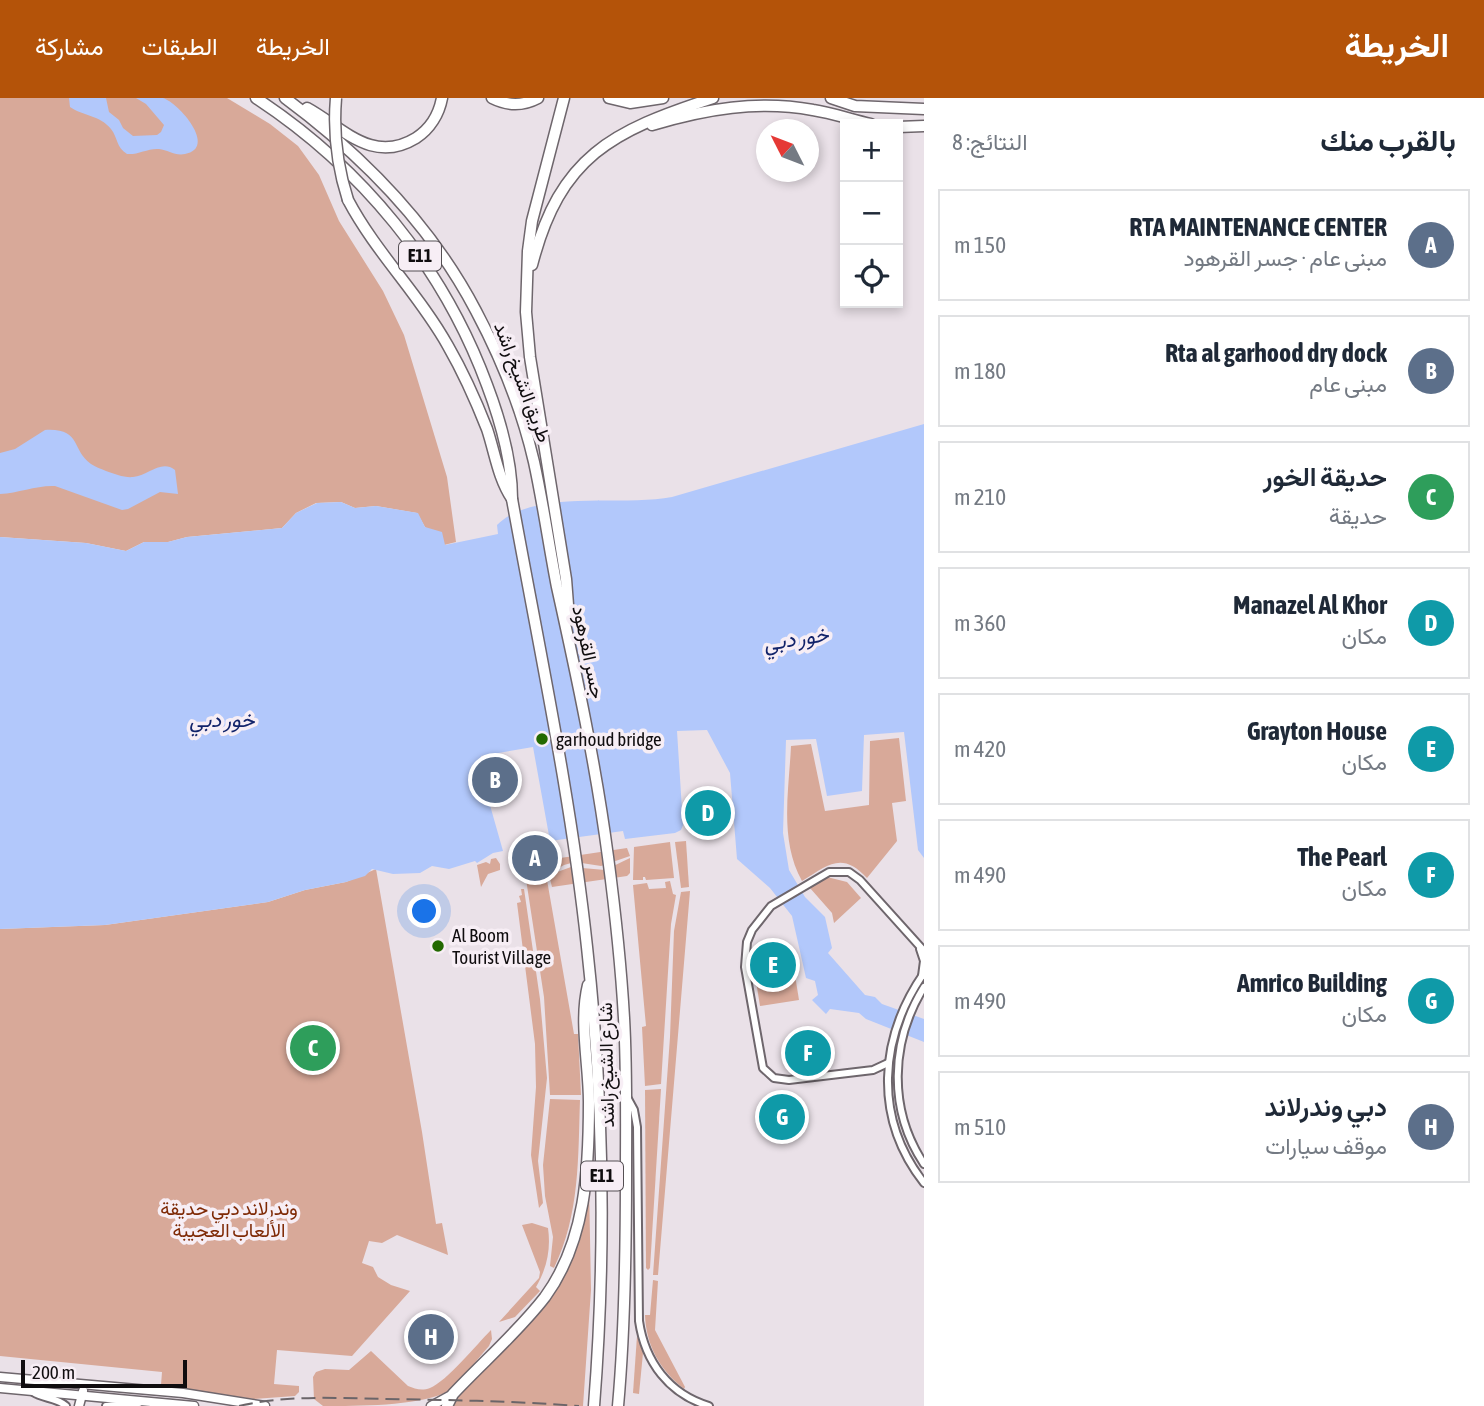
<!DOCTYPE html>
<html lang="ar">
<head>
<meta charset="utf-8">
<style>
	body { margin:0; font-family:"Asap Condensed",Vazirmatn,sans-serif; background:#f2f2f3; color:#1f2937; direction:rtl }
	.controls { position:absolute; right:21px; top:21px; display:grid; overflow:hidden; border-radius:0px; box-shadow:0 4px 10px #0003 }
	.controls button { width:63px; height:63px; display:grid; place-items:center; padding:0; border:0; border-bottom:2px solid #e0e1e3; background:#fff; color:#1f2937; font:35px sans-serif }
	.compass { position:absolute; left:756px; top:21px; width:63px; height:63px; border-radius:50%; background:#fff; box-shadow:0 4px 10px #0003; rotate:312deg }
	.scale { position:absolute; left:21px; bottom:18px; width:166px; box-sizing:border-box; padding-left:7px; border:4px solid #100d0f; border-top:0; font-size:19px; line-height:24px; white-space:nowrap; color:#100d0f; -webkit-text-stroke:5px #f7eef5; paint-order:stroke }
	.you { position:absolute; left:425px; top:814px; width:24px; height:24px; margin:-18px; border:5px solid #fff; border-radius:50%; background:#1a73e8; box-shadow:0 0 0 10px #1a73e833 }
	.badge { display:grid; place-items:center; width:46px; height:46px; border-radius:50%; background:#b45309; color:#fff; font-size:23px; font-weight:700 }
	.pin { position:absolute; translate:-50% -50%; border:4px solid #fff; box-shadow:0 2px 7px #0006 }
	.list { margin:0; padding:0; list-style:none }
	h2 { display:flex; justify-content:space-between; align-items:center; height:91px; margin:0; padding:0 28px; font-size:30px }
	h2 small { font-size:23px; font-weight:400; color:#747a83 }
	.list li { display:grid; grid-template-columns:46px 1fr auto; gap:21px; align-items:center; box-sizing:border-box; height:112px; margin:0 14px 14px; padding:0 14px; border:2px solid #e0e1e3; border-radius:0px }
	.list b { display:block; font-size:26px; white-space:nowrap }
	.list p { margin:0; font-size:23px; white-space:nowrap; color:#747a83 }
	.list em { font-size:23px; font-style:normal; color:#747a83 }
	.icon { flex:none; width:38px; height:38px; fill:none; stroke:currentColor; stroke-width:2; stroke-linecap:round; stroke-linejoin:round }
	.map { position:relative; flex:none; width:924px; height:1308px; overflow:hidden; direction:ltr }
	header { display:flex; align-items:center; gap:42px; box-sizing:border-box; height:98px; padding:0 35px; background:#b45309; color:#fff }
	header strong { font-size:33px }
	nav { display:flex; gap:38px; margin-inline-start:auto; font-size:24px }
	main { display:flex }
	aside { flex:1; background:#fff }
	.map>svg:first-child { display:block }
</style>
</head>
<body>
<header>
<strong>الخريطة</strong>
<nav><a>الخريطة</a><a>الطبقات</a><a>مشاركة</a></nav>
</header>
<main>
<aside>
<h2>بالقرب منك<small>النتائج: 8</small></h2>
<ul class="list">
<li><span class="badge" style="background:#5c6f8a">A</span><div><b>RTA MAINTENANCE CENTER</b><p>مبنى عام · جسر القرهود</p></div><em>150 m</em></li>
<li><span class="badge" style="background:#5c6f8a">B</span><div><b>Rta al garhood dry dock</b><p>مبنى عام</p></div><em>180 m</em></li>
<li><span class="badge" style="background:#2e9e5b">C</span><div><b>حديقة الخور</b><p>حديقة</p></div><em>210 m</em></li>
<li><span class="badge" style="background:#0f9aa8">D</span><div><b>Manazel Al Khor</b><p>مكان</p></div><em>360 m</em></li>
<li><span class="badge" style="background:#0f9aa8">E</span><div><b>Grayton House</b><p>مكان</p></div><em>420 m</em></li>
<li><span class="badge" style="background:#0f9aa8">F</span><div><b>The Pearl</b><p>مكان</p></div><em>490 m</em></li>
<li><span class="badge" style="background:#0f9aa8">G</span><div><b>Amrico Building</b><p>مكان</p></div><em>490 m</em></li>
<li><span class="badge" style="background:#5c6f8a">H</span><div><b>دبي وندرلاند</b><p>موقف سيارات</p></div><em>510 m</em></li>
</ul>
</aside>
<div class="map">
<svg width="924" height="1308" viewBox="0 0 924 1308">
	<rect width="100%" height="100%" fill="#eae1e8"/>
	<!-- green -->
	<g fill="#d8a999">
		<path d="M0,0H227L270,26L298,48L319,77L339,123L383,193L404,237L447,379L456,444L444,447L425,429L417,415L376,408L355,410L341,404L316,405L296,415L282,430L187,439L168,444H144L126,453L86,445L0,439Z"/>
		<path d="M899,640L906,703L892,705L897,743L867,780C842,753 828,767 802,783C779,742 789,692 791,648L811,646L825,713L869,707L870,643Z"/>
		<path d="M686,743L689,789L681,790L675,744Z"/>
		<path d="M670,744L674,780L646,782L645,779H643V782H633L634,749Z"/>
		<path d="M627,750L630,758L601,768L575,764L564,767L549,776L547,762Z"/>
		<path d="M496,760L500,766V772L488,776L481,789L477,767L486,764L490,766L491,761Z"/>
		<path d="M630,760V775L627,778L552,789L549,777L571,769L605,772Z"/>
		<path d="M541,763L544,765L574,936H578L581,997H550L544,899L524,768L527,765Z"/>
		<path d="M376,771L422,1034L436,1126L442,1125L448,1157L397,1137L382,1145L369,1143L362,1165L373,1169L378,1179L391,1187L410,1193L352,1258L277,1252L274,1286L299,1288V1294L295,1298L254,1301L161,1287L162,1274L0,1258V831L105,827L268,804L305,792L346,784Z"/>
		<path d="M827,779L847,784L861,800L834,825L832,815L810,790Z"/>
		<path d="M670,783L673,796L676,797L671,826L661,986L645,988L642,929L646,928L633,787L647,785L649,791L666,790L665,784Z"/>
		<path d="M521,791H524L540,901L547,980L538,1063L543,1105L539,1110L531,1057L536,989L535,946L517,805L521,804L519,798L522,797Z"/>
		<path d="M690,793L658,1177H653L670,939L674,833L681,794Z"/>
		<path d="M794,871L799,902L760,908L755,877Z"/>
		<path d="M661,991L650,1170L648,1172L646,1170L645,992Z"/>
		<path d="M550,1001L580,1002C578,1060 580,1116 554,1170L550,1168L553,1139L545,1098L543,1067Z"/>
		<path d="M589,1087L591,1192L583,1308H452L457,1298L547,1204L561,1184L580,1142Z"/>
		<path d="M532,1125L548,1130C551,1151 547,1170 536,1189L540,1193L515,1219L499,1224L539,1180L540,1174L522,1127Z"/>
		<path d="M653,1182L658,1183L655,1232L685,1289L684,1291C660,1272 646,1247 645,1217H650Z"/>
		<path d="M491,1232L492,1241L489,1248C475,1263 462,1284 445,1295C415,1308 359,1308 323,1308L314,1301L313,1279L316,1274L325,1271L349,1272L371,1253L408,1288C415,1291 422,1293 430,1290C446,1284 477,1246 491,1232Z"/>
		<path d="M637,1238L643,1255L639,1296L633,1295Z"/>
	</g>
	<!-- water -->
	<g fill="#b2c8fb">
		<path d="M69,0H106L109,14L119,22L123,30L133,38L157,37L161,34L164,27L146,6L136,0C144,0 156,0 163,0C179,5 218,50 185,56C175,58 168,52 159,51C148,50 138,57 127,56C116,49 118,40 111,31C100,17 83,18 70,9Z"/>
		<path d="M924,326V760L918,752L904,634L864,637L862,693L827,698L816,641L786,642L783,735L789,772L805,799L825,819L832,850L828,855L865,897L875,899L882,906L924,921V944L866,921L859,915L830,911L826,916L812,902L818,897L815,883L806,880L792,818L770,790L737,761L730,675L707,632L677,633L683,727L681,732L675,735L625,741L623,733L550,743L533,649L481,658L484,670L480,672L503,753L493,755L477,765L475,763L449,771L432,768L420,775L393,776L372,771L365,778L346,784L305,792L268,804L105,827L0,831V439L86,445L126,453L144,444H168L187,439L282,430L296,415L317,405L341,404L355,410L376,408L418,415L425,429L442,434L445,447L498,436L497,427C535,390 622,409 672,399Z"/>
		<path d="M45,332C82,330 71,352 91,366C95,369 102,371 106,373C114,376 125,380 133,379C148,378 161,361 175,372L178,396L160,394L128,411L122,412L55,388C37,387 19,395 0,396V355L15,351Z"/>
	</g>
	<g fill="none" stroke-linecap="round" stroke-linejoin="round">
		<defs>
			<g id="minor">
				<path d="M920,851L924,863L922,878"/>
				<path d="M924,875C879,940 873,1020 924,1085"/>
				<path d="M924,889C890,944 888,1012 924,1066"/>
				<path d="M888,965L873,972L789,982L774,980L763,970L745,869L747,844L752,832L771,808L829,774H849L860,782L924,853"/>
				<path d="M628,1001L634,1012L637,1029L639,1223C645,1264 669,1296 709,1308"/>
				<path d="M33,1294C43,1301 56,1299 66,1308"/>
				<path d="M106,1308L139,1305"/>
			</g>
			<g id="major">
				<path d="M0,1279L183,1295L265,1308"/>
				<path d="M0,1290L194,1308"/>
				<path d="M79,1308L83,1293"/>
				<path d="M431,1308L453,1296"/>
			</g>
			<g id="highway">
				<path d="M256,0C361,69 443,168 487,287C501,324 512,362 512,401C539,550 571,699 587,849C604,1002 606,1155 594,1308"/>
				<path d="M285,0C362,57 431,127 476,213C501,260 522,312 534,364C543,405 549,448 557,489C577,579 596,668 608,759C615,812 621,867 624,920C627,972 626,1024 626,1076C626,1153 625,1231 618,1308"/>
				<path d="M492,0C508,8 523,8 538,0"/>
				<path d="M564,0L532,123L528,153L526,214L530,259L566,481L569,520"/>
				<path d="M609,0L630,5L663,0"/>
				<path d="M831,0L855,8L924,11"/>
				<path d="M307,10C342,29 372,67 416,40C430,31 439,16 442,0"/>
				<path d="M652,27C705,11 758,2 813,12C833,15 852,22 871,26"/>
				<path d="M898,29L924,28"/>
				<path d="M348,102C376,155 419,196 448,248C463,274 476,303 487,331C495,355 498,380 512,401"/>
				<path d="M532,167C560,58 612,33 713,0"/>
				<path d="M447,1308L453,1296C483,1264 518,1234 545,1199C586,1143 589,1071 589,1004C589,966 579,924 588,887"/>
			</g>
		</defs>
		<!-- minor casing -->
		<use href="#minor" stroke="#6e666c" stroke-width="10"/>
		<!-- major casing -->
		<use href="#major" stroke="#6e666c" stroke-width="11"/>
		<!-- highway casing -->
		<use href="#highway" stroke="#6e666c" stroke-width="13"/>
		<!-- minor -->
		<use href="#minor" stroke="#fff" stroke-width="6"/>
		<!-- major -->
		<use href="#major" stroke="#fff" stroke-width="8"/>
		<!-- highway -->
		<use href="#highway" stroke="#fff" stroke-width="10"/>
		<!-- rail -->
		<path stroke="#6b6569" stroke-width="2" stroke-dasharray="14 7" stroke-linecap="butt" d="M239,1308C286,1297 337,1300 385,1301C450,1302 514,1303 579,1308"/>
		<defs>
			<path id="highway-bridge" d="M336,0C333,36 337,68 348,102"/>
		</defs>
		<!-- highway-bridge casing -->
		<use href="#highway-bridge" stroke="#6e666c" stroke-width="13" stroke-linecap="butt"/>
		<!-- highway-bridge -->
		<use href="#highway-bridge" stroke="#fff" stroke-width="10"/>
	</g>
	<!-- markers -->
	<g fill="#236901" stroke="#f7eef5" stroke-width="2.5">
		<circle cx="542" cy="641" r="7"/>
		<circle cx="438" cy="848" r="7"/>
	</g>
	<g text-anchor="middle" stroke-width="7" stroke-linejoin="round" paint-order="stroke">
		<!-- shield labels -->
		<g fill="#f7eef5" stroke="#555054" stroke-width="2">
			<rect x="399" y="143.5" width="42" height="29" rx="5"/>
			<rect x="581" y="1063.5" width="42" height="29" rx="5"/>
		</g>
		<g font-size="18" font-weight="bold" fill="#100d0f">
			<text x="420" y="164">E11</text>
			<text x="602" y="1084">E11</text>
		</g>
		<!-- street labels -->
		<g font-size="19" fill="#100d0f" stroke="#f7eef5">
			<text transform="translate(523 284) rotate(69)" y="7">طريق الشيخ راشد</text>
			<text transform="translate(589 554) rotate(78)" y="7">جسر القرهود</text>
			<text transform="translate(606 967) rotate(-91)" y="7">شارع الشيخ راشد</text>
		</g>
		<!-- poi labels -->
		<g font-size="19" fill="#100d0f" stroke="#f7eef5" text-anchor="start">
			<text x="556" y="648">garhoud bridge</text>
			<text x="452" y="844">Al Boom<tspan x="452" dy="22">Tourist Village</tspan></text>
		</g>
		<!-- park labels -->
		<g font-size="19" fill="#7e2905" stroke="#f7eef5">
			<text x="229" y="1117">وندرلاند دبي حديقة<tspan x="229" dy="22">الألعاب العجيبة</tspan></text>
		</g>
		<!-- water labels -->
		<g font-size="21" font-style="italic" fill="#11236a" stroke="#f7eef5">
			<text transform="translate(796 541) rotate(-9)" y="7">خور دبي</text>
			<text x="222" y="629">خور دبي</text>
		</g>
	</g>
</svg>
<div class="controls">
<button>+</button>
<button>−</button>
<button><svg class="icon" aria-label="locate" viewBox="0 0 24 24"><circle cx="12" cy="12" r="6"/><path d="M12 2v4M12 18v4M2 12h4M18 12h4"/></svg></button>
</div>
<svg class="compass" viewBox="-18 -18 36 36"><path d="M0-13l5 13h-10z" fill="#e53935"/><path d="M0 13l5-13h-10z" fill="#747a83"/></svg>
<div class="scale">200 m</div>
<div class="you"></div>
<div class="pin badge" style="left:535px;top:760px;background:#5c6f8a">A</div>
<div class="pin badge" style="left:495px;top:682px;background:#5c6f8a">B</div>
<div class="pin badge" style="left:313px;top:950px;background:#2e9e5b">C</div>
<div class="pin badge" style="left:708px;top:715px;background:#0f9aa8">D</div>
<div class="pin badge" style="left:773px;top:867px;background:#0f9aa8">E</div>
<div class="pin badge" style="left:808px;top:955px;background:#0f9aa8">F</div>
<div class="pin badge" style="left:782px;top:1019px;background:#0f9aa8">G</div>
<div class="pin badge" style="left:431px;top:1239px;background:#5c6f8a">H</div>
</div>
</main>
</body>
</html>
